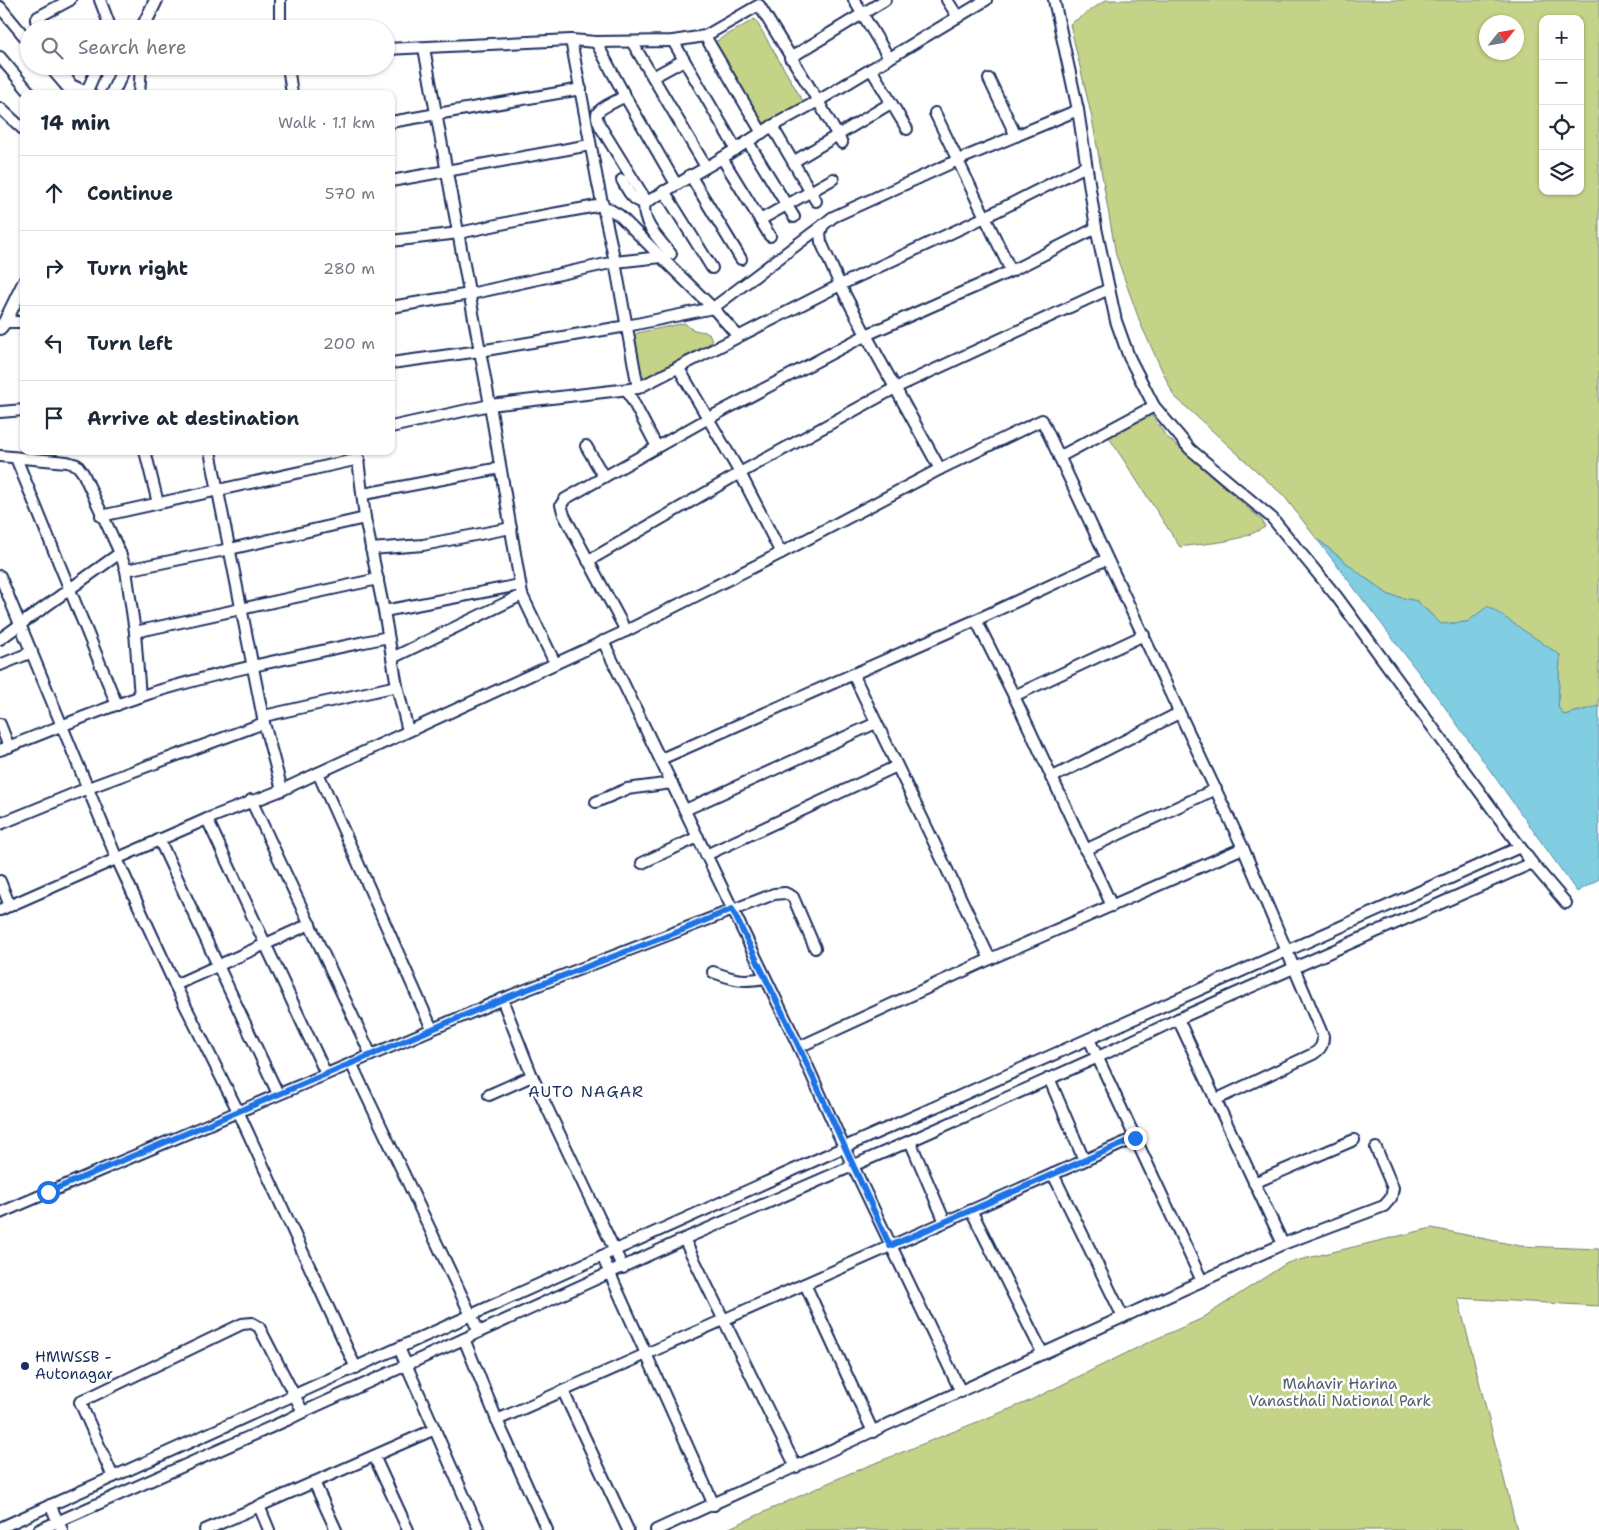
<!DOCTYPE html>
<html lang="en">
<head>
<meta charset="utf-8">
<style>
	body { margin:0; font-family:"Shantell Sans",sans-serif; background:#f6f6f7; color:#1f2937 }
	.controls { position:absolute; right:15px; top:15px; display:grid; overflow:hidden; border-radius:10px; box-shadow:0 1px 4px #0004 }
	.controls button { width:45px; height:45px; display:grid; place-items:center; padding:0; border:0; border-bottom:1px solid #e0e1e3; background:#fff; color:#1f2937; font:25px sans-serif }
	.compass { position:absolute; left:1479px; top:15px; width:45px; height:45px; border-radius:50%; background:#fff; box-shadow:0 1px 4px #0004; rotate:59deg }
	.stop { position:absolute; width:15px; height:15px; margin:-11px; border:4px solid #1a73e8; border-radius:50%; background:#fff }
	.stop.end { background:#1a73e8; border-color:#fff; box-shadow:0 1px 5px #0008 }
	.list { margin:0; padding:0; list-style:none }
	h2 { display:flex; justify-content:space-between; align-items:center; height:65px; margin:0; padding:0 20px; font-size:21px }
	h2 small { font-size:16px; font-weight:400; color:#747a83 }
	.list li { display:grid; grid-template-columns:32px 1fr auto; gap:15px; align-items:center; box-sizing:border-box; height:75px; padding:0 20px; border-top:1px solid #e0e1e3 }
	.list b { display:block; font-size:19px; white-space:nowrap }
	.list em { font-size:16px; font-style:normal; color:#747a83 }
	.icon { flex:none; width:28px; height:28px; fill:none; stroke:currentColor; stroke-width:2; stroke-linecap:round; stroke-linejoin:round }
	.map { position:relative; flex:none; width:1599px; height:1530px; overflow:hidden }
	.search { position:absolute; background:#fff; box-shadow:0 1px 4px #0004; left:20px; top:20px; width:375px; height:55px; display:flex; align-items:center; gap:12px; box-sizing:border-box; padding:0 18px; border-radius:28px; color:#747a83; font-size:19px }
	.panel { position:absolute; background:#fff; box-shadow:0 1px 4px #0004; left:20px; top:90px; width:375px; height:365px; border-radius:10px }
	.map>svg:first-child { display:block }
</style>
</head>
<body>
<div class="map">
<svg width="1599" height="1530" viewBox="0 0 1599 1530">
	<rect width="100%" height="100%" fill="#fff"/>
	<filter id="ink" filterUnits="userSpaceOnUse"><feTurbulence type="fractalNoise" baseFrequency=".02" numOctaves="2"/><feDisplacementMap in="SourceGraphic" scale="10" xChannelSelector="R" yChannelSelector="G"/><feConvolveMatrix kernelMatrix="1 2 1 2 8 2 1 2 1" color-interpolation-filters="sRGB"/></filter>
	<g filter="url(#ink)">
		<!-- green -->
		<g fill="#c4d387" stroke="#708172" fill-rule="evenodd">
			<path d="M1106,0H1599V706L1564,715L1558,707L1560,655L1467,622L1441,624L1417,601L1389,595L1364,577L1316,538L1284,496L1174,396L1141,325L1116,255L1092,118L1070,24ZM1543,19H1580V191H1543ZM1486,22H1516V52H1486Z"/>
			<path d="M755,19L804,103L762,128L713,43Z"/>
			<path d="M685,323C692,332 699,330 709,333L712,340L709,344L644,378L641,374L635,336L637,333Z"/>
			<path d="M1150,413L1166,436L1262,520L1265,527C1236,544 1211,542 1180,547L1108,436Z"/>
			<path d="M1432,1228L1520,1246L1599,1249V1306L1458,1298L1517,1530H725L848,1474L1027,1402L1149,1342L1201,1319L1287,1263Z"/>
		</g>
		<!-- water -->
		<path fill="#81cde1" stroke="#588ead" d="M1316,538L1364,577L1389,595L1417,601L1441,624L1467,622L1488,606L1560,655L1558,707L1564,715L1599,706V879L1577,892L1444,706Z"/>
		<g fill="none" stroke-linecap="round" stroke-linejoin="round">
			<defs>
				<g id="minor">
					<path d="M100,0L111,29"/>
					<path d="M854,0L889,58"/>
					<path d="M947,0L958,17"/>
					<path d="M1054,0L1078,110L1096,228L1116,321L1129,357L1154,406L1190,449L1272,518L1337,597L1532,863L1566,903"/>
					<path d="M0,7L29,42"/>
					<path d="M39,29L36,20L38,17L70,0"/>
					<path d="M280,29V0"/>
					<path d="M705,36L762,133"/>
					<path d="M571,40L598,184L615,262L638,388"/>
					<path d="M673,41L736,149"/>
					<path d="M596,42L625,96L676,184"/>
					<path d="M632,42L706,167"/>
					<path d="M424,48L490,405L522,595L555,663"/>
					<path d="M386,49L571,40L596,42L673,41L705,36L759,5L818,101L772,126L722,158L645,203C632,201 628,191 622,180"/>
					<path d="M0,57L31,94"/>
					<path d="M790,58L885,0"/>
					<path d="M49,66L73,94"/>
					<path d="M60,66L71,85L91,94"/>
					<path d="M288,66L292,94"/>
					<path d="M871,69L907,129"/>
					<path d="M653,77L684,60"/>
					<path d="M989,79L1016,136"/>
					<path d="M87,91L98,66"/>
					<path d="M139,94L141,66"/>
					<path d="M625,96C619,100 599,108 597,114C596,118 599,123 600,126L647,202"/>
					<path d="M0,108L24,130"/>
					<path d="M935,113L1011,271"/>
					<path d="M391,122L581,89"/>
					<path d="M772,126L816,201"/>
					<path d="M748,142L794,217"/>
					<path d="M842,143L818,101L986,0"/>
					<path d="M722,158L770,236"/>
					<path d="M793,162L891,103"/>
					<path d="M690,175L741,259"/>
					<path d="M391,181L590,145"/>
					<path d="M664,191L712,268"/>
					<path d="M645,203C640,222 660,240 671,254"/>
					<path d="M760,220L833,179"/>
					<path d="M391,241L459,233L520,220L602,205L619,215L661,257"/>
					<path d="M391,307L470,294L615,262L661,257L713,308L738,336"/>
					<path d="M5,322H24"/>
					<path d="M391,363L480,351L627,326L713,308L823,225"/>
					<path d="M678,367L740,473L781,553"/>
					<path d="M627,390L657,447"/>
					<path d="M0,412L24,410"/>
					<path d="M391,427L490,405L638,388L840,285L985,217L1086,166"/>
					<path d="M586,446L604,477"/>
					<path d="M145,451L158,503"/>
					<path d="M210,451L264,723L282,790"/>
					<path d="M357,451L365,518L384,611L397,686L408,731"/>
					<path d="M0,456L67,462L77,465L83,473L120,553L126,570L135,632L140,697"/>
					<path d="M1059,457L1154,406"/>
					<path d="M16,458L117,705"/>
					<path d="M940,469L866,335L840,285L821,242L820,233L823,225L833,217L958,160L1078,110"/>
					<path d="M364,494L500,468"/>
					<path d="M101,516L359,459"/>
					<path d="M371,549L423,545L511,528"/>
					<path d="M588,561L740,473L895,388L1109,289"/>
					<path d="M126,570L230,549L365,518"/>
					<path d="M0,576L117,859L175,985L238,1111L356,1368"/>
					<path d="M384,611L520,585"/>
					<path d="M976,620L1014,696L1112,906"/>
					<path d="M626,631L564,515L561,505L565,499L707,419L866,335L1011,271L1096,228"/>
					<path d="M135,632L378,579"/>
					<path d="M0,639L120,553"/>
					<path d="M603,641L799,1047L844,1147L961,1392"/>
					<path d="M392,658L522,595"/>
					<path d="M0,665L32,652"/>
					<path d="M853,674L990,959"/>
					<path d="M1014,696L1144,635"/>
					<path d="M264,716L397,686"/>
					<path d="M0,724L9,747"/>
					<path d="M0,750C53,730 106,706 161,690C235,668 312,653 388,637"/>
					<path d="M661,759L976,620L1107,559"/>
					<path d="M318,773L432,1029"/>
					<path d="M1051,778L1179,713"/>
					<path d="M251,800L371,1055"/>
					<path d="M596,802L627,789L672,783"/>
					<path d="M685,810L876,723"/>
					<path d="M207,819L326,1074"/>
					<path d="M0,824L88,788L264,723"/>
					<path d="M159,839L278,1094"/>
					<path d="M1085,850L1216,789"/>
					<path d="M706,855L897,766"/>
					<path d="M642,863L698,837"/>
					<path d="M0,881L10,906"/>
					<path d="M0,910L207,819L282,790L318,773L626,631L781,553L940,469L1042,420L1243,848L1323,1036C1323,1045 1321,1049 1313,1054L1215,1100"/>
					<path d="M713,972C735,980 741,982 765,978"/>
					<path d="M175,985L310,924"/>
					<path d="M502,999L532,1076L623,1268"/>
					<path d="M1178,1019L1283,1244"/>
					<path d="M1089,1039L1202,1281"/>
					<path d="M799,1047L990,959L1243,848"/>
					<path d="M351,1063L479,1332"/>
					<path d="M1049,1078L1084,1160"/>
					<path d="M489,1095L532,1076"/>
					<path d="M910,1141L945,1222"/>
					<path d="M1053,1174L1123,1317"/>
					<path d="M1254,1183L1354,1140"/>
					<path d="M971,1210L1043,1354"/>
					<path d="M0,1213L510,996L774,894L785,893L793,897L815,948"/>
					<path d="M684,1239L796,1467"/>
					<path d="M602,1256L714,1505"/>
					<path d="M805,1284L873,1432"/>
					<path d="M464,1339L497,1420L547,1530"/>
					<path d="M399,1348L479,1530"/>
					<path d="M563,1391L628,1530"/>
					<path d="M497,1420L1135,1138"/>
					<path d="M374,1456L408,1530"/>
					<path d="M113,1477L80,1402L242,1324L252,1323L259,1327L303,1412"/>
					<path d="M314,1482L336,1530"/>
					<path d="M50,1505L62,1530"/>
					<path d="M259,1506L269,1530"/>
					<path d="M0,1528C283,1401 564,1272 847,1146C1071,1046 1297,948 1520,847"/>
					<path d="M39,1530L287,1420L303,1412L684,1239L910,1141L1098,1057L1178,1019L1532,863"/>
					<path d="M205,1530L435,1429"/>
					<path d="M656,1530L1283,1244L1384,1206L1391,1198L1393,1188L1376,1148"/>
				</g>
				<g id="tertiary">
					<path d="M142,29L156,0"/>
					<path d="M112,94L125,66"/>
					<path d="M0,328L5,322L24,283"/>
				</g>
			</defs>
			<!-- minor casing -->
			<use href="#minor" stroke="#1b2f5e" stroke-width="14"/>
			<!-- tertiary casing -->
			<use href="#tertiary" stroke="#1b2f5e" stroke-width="16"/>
			<!-- minor -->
			<use href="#minor" stroke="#fff" stroke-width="10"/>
			<!-- tertiary -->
			<use href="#tertiary" stroke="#fff" stroke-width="12"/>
		</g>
	</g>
	<g fill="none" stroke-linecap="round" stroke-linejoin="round" filter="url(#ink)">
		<!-- route -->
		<path stroke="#1a73e8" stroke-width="6" d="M48,1192L510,996L680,931L732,909L799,1047L890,1246L1135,1138"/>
	</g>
	<!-- markers -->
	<circle fill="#1b2f5e" stroke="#fff" stroke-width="2" cx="25" cy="1366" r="5"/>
	<g text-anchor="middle" stroke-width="5" stroke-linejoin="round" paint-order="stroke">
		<!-- poi labels -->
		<g font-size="15" fill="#1b2f5e" stroke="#fff" text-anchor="start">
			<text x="35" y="1362">HMWSSB -<tspan x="35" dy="17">Autonagar</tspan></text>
		</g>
		<!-- park labels -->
		<g font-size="15" fill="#4e606a" stroke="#fff">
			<text x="1340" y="1389">Mahavir Harina<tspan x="1340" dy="17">Vanasthali National Park</tspan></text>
		</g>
		<!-- neighbourhood labels -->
		<g font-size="16" letter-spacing="1" fill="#1b2f5e" stroke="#fff">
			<text x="586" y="1097">AUTO NAGAR</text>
		</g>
	</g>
</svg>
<div class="controls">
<button>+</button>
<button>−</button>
<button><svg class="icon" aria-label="locate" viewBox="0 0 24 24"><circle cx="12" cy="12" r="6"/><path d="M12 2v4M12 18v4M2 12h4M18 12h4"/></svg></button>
<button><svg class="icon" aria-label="layers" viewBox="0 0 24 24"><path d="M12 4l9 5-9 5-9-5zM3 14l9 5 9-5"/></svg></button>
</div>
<svg class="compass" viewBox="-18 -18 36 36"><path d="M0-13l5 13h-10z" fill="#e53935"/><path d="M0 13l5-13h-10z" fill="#747a83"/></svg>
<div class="stop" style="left:48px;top:1192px"></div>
<div class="stop end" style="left:1135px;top:1138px"></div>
<div class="search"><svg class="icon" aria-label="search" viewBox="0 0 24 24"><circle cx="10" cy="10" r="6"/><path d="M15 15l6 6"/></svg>Search here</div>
<section class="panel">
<h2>14 min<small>Walk · 1.1 km</small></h2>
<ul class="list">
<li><svg class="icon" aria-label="ahead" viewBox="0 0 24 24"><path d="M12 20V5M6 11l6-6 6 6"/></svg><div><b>Continue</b></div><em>570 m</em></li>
<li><svg class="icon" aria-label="right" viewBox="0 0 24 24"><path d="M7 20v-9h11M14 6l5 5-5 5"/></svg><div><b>Turn right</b></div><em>280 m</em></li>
<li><svg class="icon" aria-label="left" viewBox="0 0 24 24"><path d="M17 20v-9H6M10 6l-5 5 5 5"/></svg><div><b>Turn left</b></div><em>200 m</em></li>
<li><svg class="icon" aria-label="arrive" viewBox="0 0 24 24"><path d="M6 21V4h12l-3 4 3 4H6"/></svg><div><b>Arrive at destination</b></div></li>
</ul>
</section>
</div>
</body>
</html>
